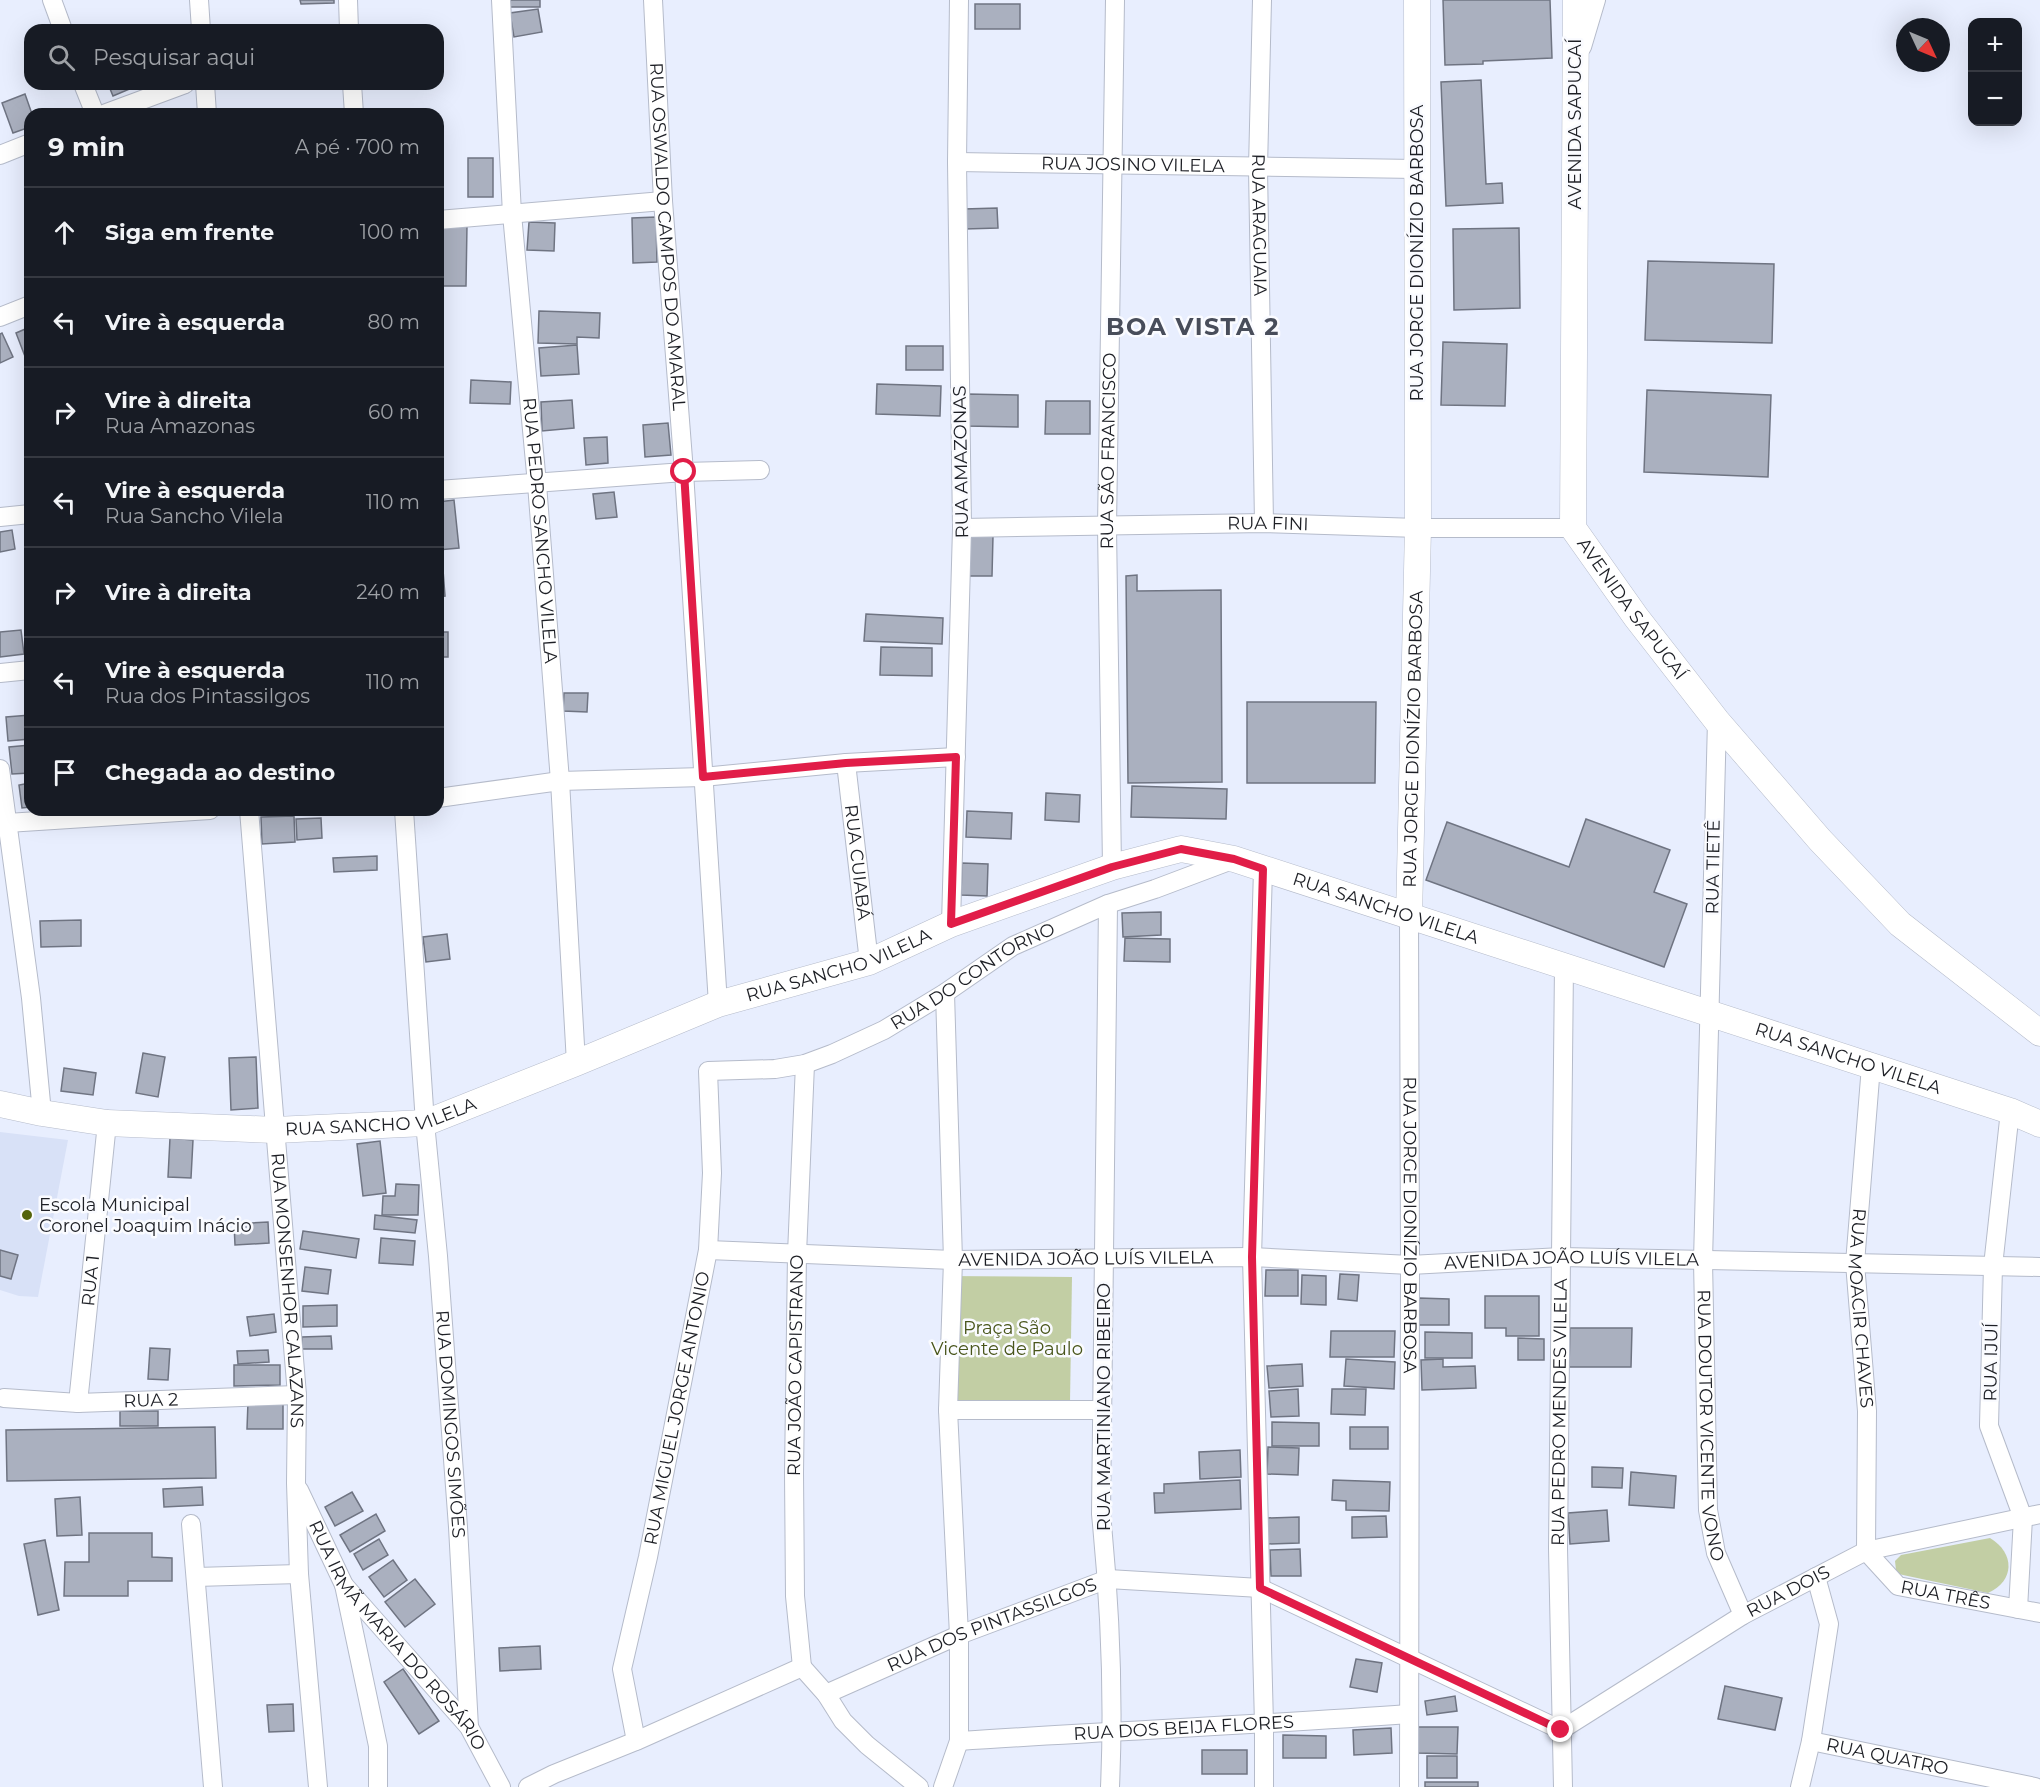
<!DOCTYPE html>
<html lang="pt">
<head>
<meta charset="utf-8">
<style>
	body { margin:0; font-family:Montserrat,sans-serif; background:#20242c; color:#f1f3f6 }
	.controls { position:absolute; right:18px; top:18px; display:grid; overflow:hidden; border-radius:12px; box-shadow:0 6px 24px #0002 }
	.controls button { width:54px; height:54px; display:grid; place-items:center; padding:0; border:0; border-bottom:2px solid #363941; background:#171b24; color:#f1f3f6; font:30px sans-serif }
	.compass { position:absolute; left:1896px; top:18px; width:54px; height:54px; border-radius:50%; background:#171b24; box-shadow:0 6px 24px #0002; rotate:134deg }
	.stop { position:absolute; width:18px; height:18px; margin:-14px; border:4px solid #e11d48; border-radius:50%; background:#fff }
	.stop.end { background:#e11d48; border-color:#fff; box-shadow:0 2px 6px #0008 }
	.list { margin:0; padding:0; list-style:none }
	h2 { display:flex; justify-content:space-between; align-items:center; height:78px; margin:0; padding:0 24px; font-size:26px }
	h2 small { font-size:20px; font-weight:400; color:#9ea1a6 }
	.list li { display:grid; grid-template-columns:39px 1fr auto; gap:18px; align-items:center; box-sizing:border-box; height:90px; padding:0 24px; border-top:2px solid #363941 }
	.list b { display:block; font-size:22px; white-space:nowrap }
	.list p { margin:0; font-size:20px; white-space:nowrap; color:#9ea1a6 }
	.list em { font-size:20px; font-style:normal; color:#9ea1a6 }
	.icon { flex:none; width:33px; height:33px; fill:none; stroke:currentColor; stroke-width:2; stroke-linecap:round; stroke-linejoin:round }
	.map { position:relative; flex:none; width:2040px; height:1787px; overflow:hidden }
	.search { position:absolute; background:#171b24; box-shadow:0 6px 24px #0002; left:24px; top:24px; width:420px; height:66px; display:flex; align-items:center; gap:15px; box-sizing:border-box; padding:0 21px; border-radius:18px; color:#9ea1a6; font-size:22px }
	.panel { position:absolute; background:#171b24; box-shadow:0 6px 24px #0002; left:24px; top:108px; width:420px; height:708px; border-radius:18px }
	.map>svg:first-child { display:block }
</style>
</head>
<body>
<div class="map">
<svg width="2040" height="1787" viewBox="0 0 2040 1787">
	<rect width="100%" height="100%" fill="#e8eefe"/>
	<!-- built -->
	<path fill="#d8e1f7" d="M0,1132L68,1140L38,1297L19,1296L0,1290Z"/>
	<!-- green -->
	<g fill="#c2cea4">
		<path d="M943,1276L1072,1277L1070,1402L941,1400Z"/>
		<path d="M1990,1538C2015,1553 2015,1581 1988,1593L1903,1575L1899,1574L1896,1570L1895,1561L1901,1555Z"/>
	</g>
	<!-- building -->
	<g fill="#aab0bf" stroke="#6f7482" stroke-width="1.5">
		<path d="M300,0H334V3L301,4Z"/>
		<rect x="507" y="0" width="33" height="7"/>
		<path d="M1443,0H1550L1552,58L1483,61V64L1445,65Z"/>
		<rect x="975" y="4" width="45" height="25"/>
		<path d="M538,9L542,32L514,37L510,13Z"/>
		<path d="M1481,80L1486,184L1502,183L1503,203L1446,206L1441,82Z"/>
		<path d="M108,84H138L139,85L113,96Z"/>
		<path d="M25,94L32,114H30V127L13,133L2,103Z"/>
		<rect x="468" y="158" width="25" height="39"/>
		<path d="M997,208L998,228L965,229L964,209Z"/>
		<path d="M656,217L657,262L633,263L632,218Z"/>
		<path d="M529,222L555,223L554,251L527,250Z"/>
		<path d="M440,225H467L466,286H440Z"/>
		<path d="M1519,228L1520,308L1454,310L1453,229Z"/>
		<path d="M1648,261L1774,264L1772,343L1645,340Z"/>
		<path d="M539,311L600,313L599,338L577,337V344L538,343Z"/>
		<path d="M30,327V357L26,359L16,333Z"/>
		<path d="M2,333L13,357L0,363V334Z"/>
		<path d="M1443,342L1507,344L1505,406L1441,405Z"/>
		<path d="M577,345L579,374L541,376L539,348Z"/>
		<rect x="906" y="346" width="37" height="24"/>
		<path d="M471,380L511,382L510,404L470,403Z"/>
		<path d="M877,384L941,386L940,416L876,414Z"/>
		<path d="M1647,390L1771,395L1768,477L1644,472Z"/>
		<path d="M967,394L1018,395V427L966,426Z"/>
		<path d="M572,400L574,428L542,431L541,402Z"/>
		<path d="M1046,401H1090V434H1045Z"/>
		<path d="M668,423L671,455L645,457L643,425Z"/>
		<path d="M607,437L608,463L586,465L584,438Z"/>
		<path d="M614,492L617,517L596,519L593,494Z"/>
		<path d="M454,500L459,548L438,550V502Z"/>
		<path d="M12,530L15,549L0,552V532Z"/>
		<path d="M970,535L993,536L992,576H969Z"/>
		<path d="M438,570H443L445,596L438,597Z"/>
		<path d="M1137,575V591L1221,590L1222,782L1128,783L1126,576Z"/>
		<path d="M866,614L943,618L942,644L864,641Z"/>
		<path d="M21,630L24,654L0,657V632Z"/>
		<rect x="438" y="632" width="10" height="25"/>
		<path d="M881,647L932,648V676L880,675Z"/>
		<path d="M564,693H588L587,712L563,711Z"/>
		<path d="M1247,702H1376L1375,783H1247Z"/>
		<path d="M30,715V739L8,741L6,717Z"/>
		<path d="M30,745V773L12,774L9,747Z"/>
		<path d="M30,783V807L22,808L19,785Z"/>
		<path d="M1132,786L1227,789L1226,819L1131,817Z"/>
		<path d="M1046,793L1080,795L1079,822L1045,820Z"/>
		<path d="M967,811L1012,813L1011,839L966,837Z"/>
		<path d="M294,816L295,842L262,844L261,817Z"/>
		<path d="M321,818L322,838L297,840L296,819Z"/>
		<path d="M1586,819L1670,850L1654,892L1687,904L1664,967L1426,880L1447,822L1569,867Z"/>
		<path d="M377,856V870L334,872L333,858Z"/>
		<path d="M962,863L988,864L987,896L961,895Z"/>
		<path d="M1161,912V935L1123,937L1122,913Z"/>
		<path d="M81,920V946L41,947L40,921Z"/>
		<path d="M447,934L450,959L426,962L423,937Z"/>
		<path d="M1125,938L1170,939V962L1124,961Z"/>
		<path d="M143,1053L165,1057L158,1097L136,1093Z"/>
		<path d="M256,1057L258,1108L231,1110L229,1058Z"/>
		<path d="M64,1068L96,1073L93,1095L61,1091Z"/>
		<path d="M170,1138L193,1140L191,1178L168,1177Z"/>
		<path d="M380,1141L386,1193L363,1196L357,1144Z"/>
		<path d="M396,1184L419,1185L418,1215H382L383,1196H395Z"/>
		<path d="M375,1215L417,1220L415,1233L374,1229Z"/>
		<path d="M268,1222L269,1243L235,1245L234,1224Z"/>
		<path d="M303,1231L359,1239L356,1258L300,1249Z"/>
		<path d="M381,1238L415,1241L413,1265L379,1263Z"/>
		<path d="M0,1250L18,1255L11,1279L0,1276Z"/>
		<path d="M305,1267L331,1270L328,1294L302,1291Z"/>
		<path d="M1266,1270H1298V1296H1265Z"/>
		<path d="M1340,1274L1359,1275L1357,1301L1338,1299Z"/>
		<path d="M1302,1275L1326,1276V1305L1301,1304Z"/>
		<path d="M1485,1296H1539V1336H1506V1328H1485Z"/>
		<path d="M1419,1298L1449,1299V1325H1419Z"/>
		<path d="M337,1305V1326L303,1327V1306Z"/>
		<path d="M274,1314L276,1332L250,1336L247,1317Z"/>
		<path d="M1570,1328H1632L1631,1367H1569Z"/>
		<path d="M1331,1331H1395L1394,1357H1330Z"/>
		<path d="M1425,1332L1472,1333V1358H1425Z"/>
		<path d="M331,1336L332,1349H302V1337Z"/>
		<path d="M1518,1338L1544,1339V1360H1518Z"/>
		<path d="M150,1348L170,1349L168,1380L148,1379Z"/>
		<path d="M268,1350L269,1362L238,1364L237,1351Z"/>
		<path d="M1346,1359L1395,1362L1394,1389L1344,1386Z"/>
		<path d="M1443,1359V1367L1475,1366L1476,1388L1422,1390L1421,1360Z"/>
		<path d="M1302,1364L1303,1386L1269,1388L1267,1366Z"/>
		<path d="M234,1365H280V1385L234,1386Z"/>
		<path d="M1298,1389L1299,1416L1271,1417L1269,1391Z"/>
		<path d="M1332,1389H1366L1365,1415L1331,1414Z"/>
		<path d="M248,1402H283V1429H247Z"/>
		<rect x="120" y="1411" width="38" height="15"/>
		<path d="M1272,1422L1319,1423V1446H1272Z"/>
		<path d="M215,1427L216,1478L7,1481L6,1430Z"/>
		<rect x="1350" y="1427" width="38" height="22"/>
		<path d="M1268,1447L1299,1448L1298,1475L1267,1474Z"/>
		<path d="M1240,1450L1241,1477L1200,1479L1199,1452Z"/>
		<path d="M1592,1467L1623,1468L1622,1488L1592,1487Z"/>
		<path d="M1631,1472L1676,1476L1674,1508L1629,1505Z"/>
		<path d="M1240,1480L1241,1509L1155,1513L1154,1493H1164V1484Z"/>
		<path d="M1333,1480L1390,1482L1389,1511L1346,1510V1501L1332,1500Z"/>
		<path d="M202,1487L203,1505L164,1507L163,1489Z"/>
		<path d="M352,1492L363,1511L335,1526L325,1507Z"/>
		<path d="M80,1497L82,1535L57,1536L55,1499Z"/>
		<path d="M1607,1510L1609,1541L1570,1544L1568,1513Z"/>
		<path d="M376,1514L385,1531L350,1552L340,1535Z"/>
		<path d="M1386,1516L1387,1537L1352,1538V1517Z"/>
		<path d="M1299,1517V1543L1268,1544L1267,1518Z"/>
		<path d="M89,1533H152V1557L172,1558V1581H128V1596H64L65,1562H89Z"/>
		<path d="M379,1539L388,1555L363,1570L354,1554Z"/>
		<path d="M45,1540L59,1610L38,1615L24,1544Z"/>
		<path d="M1300,1549L1301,1576H1271L1270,1550Z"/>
		<path d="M393,1560L407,1580L384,1597L369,1577Z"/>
		<path d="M415,1579L435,1604L405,1627L385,1602Z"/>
		<path d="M540,1646L541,1669L500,1671L499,1648Z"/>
		<path d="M1356,1659L1382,1663L1377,1692L1350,1687Z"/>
		<path d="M403,1669L439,1721L419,1734L384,1682Z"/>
		<path d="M1725,1686L1782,1698L1775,1730L1718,1719Z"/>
		<path d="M1455,1696L1457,1711L1427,1715L1425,1701Z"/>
		<path d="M293,1704L294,1731L269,1732L267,1705Z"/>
		<path d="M1418,1727H1458L1457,1754L1417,1753Z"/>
		<path d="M1391,1728L1392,1753L1354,1755L1353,1730Z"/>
		<path d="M1283,1735L1326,1736V1758H1283Z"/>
		<rect x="1202" y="1750" width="45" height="24"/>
		<rect x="1427" y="1756" width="30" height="22"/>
		<rect x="1425" y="1782" width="53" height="5"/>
	</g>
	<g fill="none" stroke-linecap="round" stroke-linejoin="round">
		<defs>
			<g id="minor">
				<path d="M52,0L63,30"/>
				<path d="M199,0L201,30"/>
				<path d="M348,0L349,30"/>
				<path id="s1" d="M501,0L512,214L537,484L560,781L576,1063"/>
				<path id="s2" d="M653,0L663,201L684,472L718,1004"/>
				<path id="s3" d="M1262,0L1258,168L1264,523"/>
				<path d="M1582,47L1596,0"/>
				<path d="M83,84L95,114"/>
				<path d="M205,84L207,114"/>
				<path d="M352,84L354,114"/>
				<path d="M104,114L185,84"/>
				<path d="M0,155L30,143"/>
				<path id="s4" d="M957,162L1416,169"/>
				<path d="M438,220L663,201"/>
				<path d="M0,317L30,305"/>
				<path d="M438,490L684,472L760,470"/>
				<path d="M0,517L30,514"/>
				<path id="s5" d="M962,528L1264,523L1418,528H1573"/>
				<path d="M0,673L30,670"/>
				<path id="s6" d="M1717,721L1703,1261L1708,1510L1716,1553L1743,1615"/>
				<path id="s7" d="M846,763L869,962"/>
				<path d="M0,769L31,998L42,1113"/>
				<path d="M438,798L560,781L703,777L846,763L956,757"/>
				<path id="s8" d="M249,810L297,1395L296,1483L299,1574L318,1787"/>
				<path id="s9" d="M404,810L425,1123L438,1256L458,1527L469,1727"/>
				<path d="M7,823L210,810"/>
				<path id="s10" d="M1112,867L1107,527L1115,0"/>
				<path d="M1263,869L1252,1257L1264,1724V1787"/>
				<path d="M1108,904L1101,1514C1110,1604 1114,1696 1110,1787"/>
				<path id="s11" d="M1409,917L1410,1265L1409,1787"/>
				<path d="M951,924L962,528L957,162L959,0"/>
				<path id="s12" d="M1871,1066L1855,1263L1867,1411L1866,1551L1898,1586L2040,1613"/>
				<path d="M2010,1111L1993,1266L1989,1426L2023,1518L2018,1609"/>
				<path id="s13" d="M708,1250L953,1260L1252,1257L1410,1265L1561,1257L2040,1267"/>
				<path id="s14" d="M4,1398L78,1403L297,1395"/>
				<path id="s15" d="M78,1403L107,1123"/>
				<path d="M948,1410H1102"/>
				<path id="s16" d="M299,1490L344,1585L469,1727L501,1787"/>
				<path d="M191,1524L213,1787"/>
				<path d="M196,1577L299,1574"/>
				<path d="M344,1585L378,1746V1787"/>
				<path id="s17" d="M802,1667L795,1596L794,1473L797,1254L805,1064"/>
				<path d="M802,1667L826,1694L843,1721L867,1745L919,1787"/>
				<path id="s18" d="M826,1694L959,1635L1108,1579L1260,1588L1561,1730L1743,1615L1866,1551L2040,1514"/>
				<path id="s19" d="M636,1741L622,1669L648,1557L708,1250L712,1173L708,1071L775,1069L805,1064L832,1054L884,1030L945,993L1013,946L1108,904L1155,889L1232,860"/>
				<path id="s20" d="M959,1741C1109,1731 1259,1725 1409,1714"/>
				<path id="s21" d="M1811,1741L2035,1787"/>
				<path d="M528,1787L554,1774L636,1741L802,1667"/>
				<path d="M943,1787L959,1741V1635L948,1410L953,1260L945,993"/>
				<path id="s22" d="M1563,1787L1558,1548L1564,965"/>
				<path d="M1800,1787L1811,1741L1829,1624L1816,1577"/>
			</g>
			<g id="secondary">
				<path id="s23" d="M1576,0L1573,528L1636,617L1717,721L1820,840L1900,924L2040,1033"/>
				<path id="s24" d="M1409,917L1418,528L1417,0"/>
				<path id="s25" d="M0,1104L42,1113L107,1123L275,1130L425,1123L576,1063L718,1004L869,962L951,924L1112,867L1181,849L1234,859L2010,1111L2040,1124"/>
			</g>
		</defs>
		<!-- minor casing -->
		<use href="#minor" stroke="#b5bbca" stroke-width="20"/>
		<!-- secondary casing -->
		<use href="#secondary" stroke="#b5bbca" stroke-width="27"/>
		<!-- minor -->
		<use href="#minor" stroke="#fff" stroke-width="18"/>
		<!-- secondary -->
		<use href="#secondary" stroke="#fff" stroke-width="26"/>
	</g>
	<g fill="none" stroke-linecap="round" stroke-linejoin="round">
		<!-- route -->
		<path stroke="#e11d48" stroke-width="8" d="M684,472L703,777L846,763L956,757L951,924L1112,867L1181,849L1234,859L1263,869L1252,1257L1260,1588L1561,1730"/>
	</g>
	<!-- markers -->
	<circle fill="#54640b" stroke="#fafbff" stroke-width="2" cx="27" cy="1215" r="6"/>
	<g text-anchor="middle" stroke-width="5" stroke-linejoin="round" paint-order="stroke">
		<!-- street labels -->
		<g font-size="18" fill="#1d1f25" stroke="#fafbff">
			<text transform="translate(1575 124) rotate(-90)" y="6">AVENIDA SAPUCAÍ</text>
			<text dy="6" stroke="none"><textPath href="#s4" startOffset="176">RUA JOSINO VILELA</textPath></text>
			<text dy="6" stroke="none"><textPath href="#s3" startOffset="225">RUA ARAGUAIA</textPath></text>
			<text dy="6" stroke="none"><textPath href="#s2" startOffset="237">RUA OSWALDO CAMPOS DO AMARAL</textPath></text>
			<text transform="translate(1417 253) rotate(-90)" y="6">RUA JORGE DIONÍZIO BARBOSA</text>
			<text dy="6" stroke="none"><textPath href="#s10" startOffset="416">RUA SÃO FRANCISCO</textPath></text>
			<text transform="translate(961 462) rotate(-91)" y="6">RUA AMAZONAS</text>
			<text dy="6" stroke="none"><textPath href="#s5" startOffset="306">RUA FINI</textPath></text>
			<text dy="6" stroke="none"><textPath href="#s1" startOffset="532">RUA PEDRO SANCHO VILELA</textPath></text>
			<text dy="6" stroke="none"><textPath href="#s23" startOffset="628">AVENIDA SAPUCAÍ</textPath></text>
			<text dy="6" stroke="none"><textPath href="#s24" startOffset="178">RUA JORGE DIONÍZIO BARBOSA</textPath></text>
			<text dy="6" stroke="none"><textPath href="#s7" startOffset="100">RUA CUIABÁ</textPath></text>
			<text transform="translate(1713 867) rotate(-89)" y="6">RUA TIETÊ</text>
			<text dy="6" stroke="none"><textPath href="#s25" startOffset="1446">RUA SANCHO VILELA</textPath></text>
			<text dy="6" stroke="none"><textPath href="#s25" startOffset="870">RUA SANCHO VILELA</textPath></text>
			<text dy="6" stroke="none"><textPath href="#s19" startOffset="968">RUA DO CONTORNO</textPath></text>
			<text dy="6" stroke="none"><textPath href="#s25" startOffset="1932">RUA SANCHO VILELA</textPath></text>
			<text dy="6" stroke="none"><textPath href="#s25" startOffset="384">RUA SANCHO VILELA</textPath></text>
			<text dy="6" stroke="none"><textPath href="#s11" startOffset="308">RUA JORGE DIONÍZIO BARBOSA</textPath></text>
			<text dy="6" stroke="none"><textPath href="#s13" startOffset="378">AVENIDA JOÃO LUÍS VILELA</textPath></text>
			<text dy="6" stroke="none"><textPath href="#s13" startOffset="864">AVENIDA JOÃO LUÍS VILELA</textPath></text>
			<text dy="6" stroke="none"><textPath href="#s15" startOffset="123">RUA 1</textPath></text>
			<text dy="6" stroke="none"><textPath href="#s8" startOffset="482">RUA MONSENHOR CALAZANS</textPath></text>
			<text dy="6" stroke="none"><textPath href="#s12" startOffset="243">RUA MOACIR CHAVES</textPath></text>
			<text transform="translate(1991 1362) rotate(-89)" y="6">RUA IJUÍ</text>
			<text dy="6" stroke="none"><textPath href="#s17" startOffset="302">RUA JOÃO CAPISTRANO</textPath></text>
			<text dy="6" stroke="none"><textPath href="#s14" startOffset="147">RUA 2</textPath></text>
			<text transform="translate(1104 1407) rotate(-90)" y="6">RUA MARTINIANO RIBEIRO</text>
			<text dy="6" stroke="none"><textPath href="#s19" startOffset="340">RUA MIGUEL JORGE ANTONIO</textPath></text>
			<text dy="6" stroke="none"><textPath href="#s22" startOffset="375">RUA PEDRO MENDES VILELA</textPath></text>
			<text dy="6" stroke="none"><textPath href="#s6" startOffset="705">RUA DOUTOR VICENTE VONO</textPath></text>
			<text dy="6" stroke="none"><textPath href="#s9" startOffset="616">RUA DOMINGOS SIMÕES</textPath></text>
			<text dy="6" stroke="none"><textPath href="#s18" startOffset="1056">RUA DOIS</textPath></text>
			<text dy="6" stroke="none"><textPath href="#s12" startOffset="582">RUA TRÊS</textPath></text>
			<text dy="6" stroke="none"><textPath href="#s18" startOffset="180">RUA DOS PINTASSILGOS</textPath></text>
			<text dy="6" stroke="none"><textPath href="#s16" startOffset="177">RUA IRMÃ MARIA DO ROSÁRIO</textPath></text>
			<text dy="6" stroke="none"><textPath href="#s20" startOffset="225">RUA DOS BEIJA FLORES</textPath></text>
			<text dy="6" stroke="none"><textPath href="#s21" startOffset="78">RUA QUATRO</textPath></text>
		</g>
		<!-- poi labels -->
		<g font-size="18" fill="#1d1f25" stroke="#fafbff" text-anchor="start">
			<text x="39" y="1211">Escola Municipal<tspan x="39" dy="21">Coronel Joaquim Inácio</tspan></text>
		</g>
		<!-- park labels -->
		<g font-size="18" fill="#48551a" stroke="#fafbff">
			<text x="1007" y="1334">Praça São<tspan x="1007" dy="21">Vicente de Paulo</tspan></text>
		</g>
		<!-- district labels -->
		<g font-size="24" font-weight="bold" letter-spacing="1.5" fill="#484d5a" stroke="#fafbff">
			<text x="1193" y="335">BOA VISTA 2</text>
		</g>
	</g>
</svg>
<div class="controls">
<button>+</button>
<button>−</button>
</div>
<svg class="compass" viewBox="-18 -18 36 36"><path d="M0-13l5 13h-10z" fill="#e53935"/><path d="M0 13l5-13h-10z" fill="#9ea1a6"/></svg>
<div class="stop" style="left:684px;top:472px"></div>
<div class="stop end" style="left:1561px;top:1730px"></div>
<div class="search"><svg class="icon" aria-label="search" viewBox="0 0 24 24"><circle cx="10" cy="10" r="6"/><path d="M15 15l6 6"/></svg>Pesquisar aqui</div>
<section class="panel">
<h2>9 min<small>A pé · 700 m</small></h2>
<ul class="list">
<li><svg class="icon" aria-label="ahead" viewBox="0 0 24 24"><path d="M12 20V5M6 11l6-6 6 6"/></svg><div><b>Siga em frente</b></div><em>100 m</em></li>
<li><svg class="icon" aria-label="left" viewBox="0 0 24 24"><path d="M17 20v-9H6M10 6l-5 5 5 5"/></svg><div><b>Vire à esquerda</b></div><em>80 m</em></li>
<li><svg class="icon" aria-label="right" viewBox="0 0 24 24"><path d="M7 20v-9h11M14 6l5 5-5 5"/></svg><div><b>Vire à direita</b><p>Rua Amazonas</p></div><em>60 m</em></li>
<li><svg class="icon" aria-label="left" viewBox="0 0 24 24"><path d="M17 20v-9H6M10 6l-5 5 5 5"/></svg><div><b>Vire à esquerda</b><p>Rua Sancho Vilela</p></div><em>110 m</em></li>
<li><svg class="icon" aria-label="right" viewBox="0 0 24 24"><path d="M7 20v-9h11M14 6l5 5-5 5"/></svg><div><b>Vire à direita</b></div><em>240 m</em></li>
<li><svg class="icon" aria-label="left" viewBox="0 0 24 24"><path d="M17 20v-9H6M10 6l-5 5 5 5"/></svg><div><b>Vire à esquerda</b><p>Rua dos Pintassilgos</p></div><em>110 m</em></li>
<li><svg class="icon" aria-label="arrive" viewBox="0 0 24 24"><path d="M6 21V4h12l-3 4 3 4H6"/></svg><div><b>Chegada ao destino</b></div></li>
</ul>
</section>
</div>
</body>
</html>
